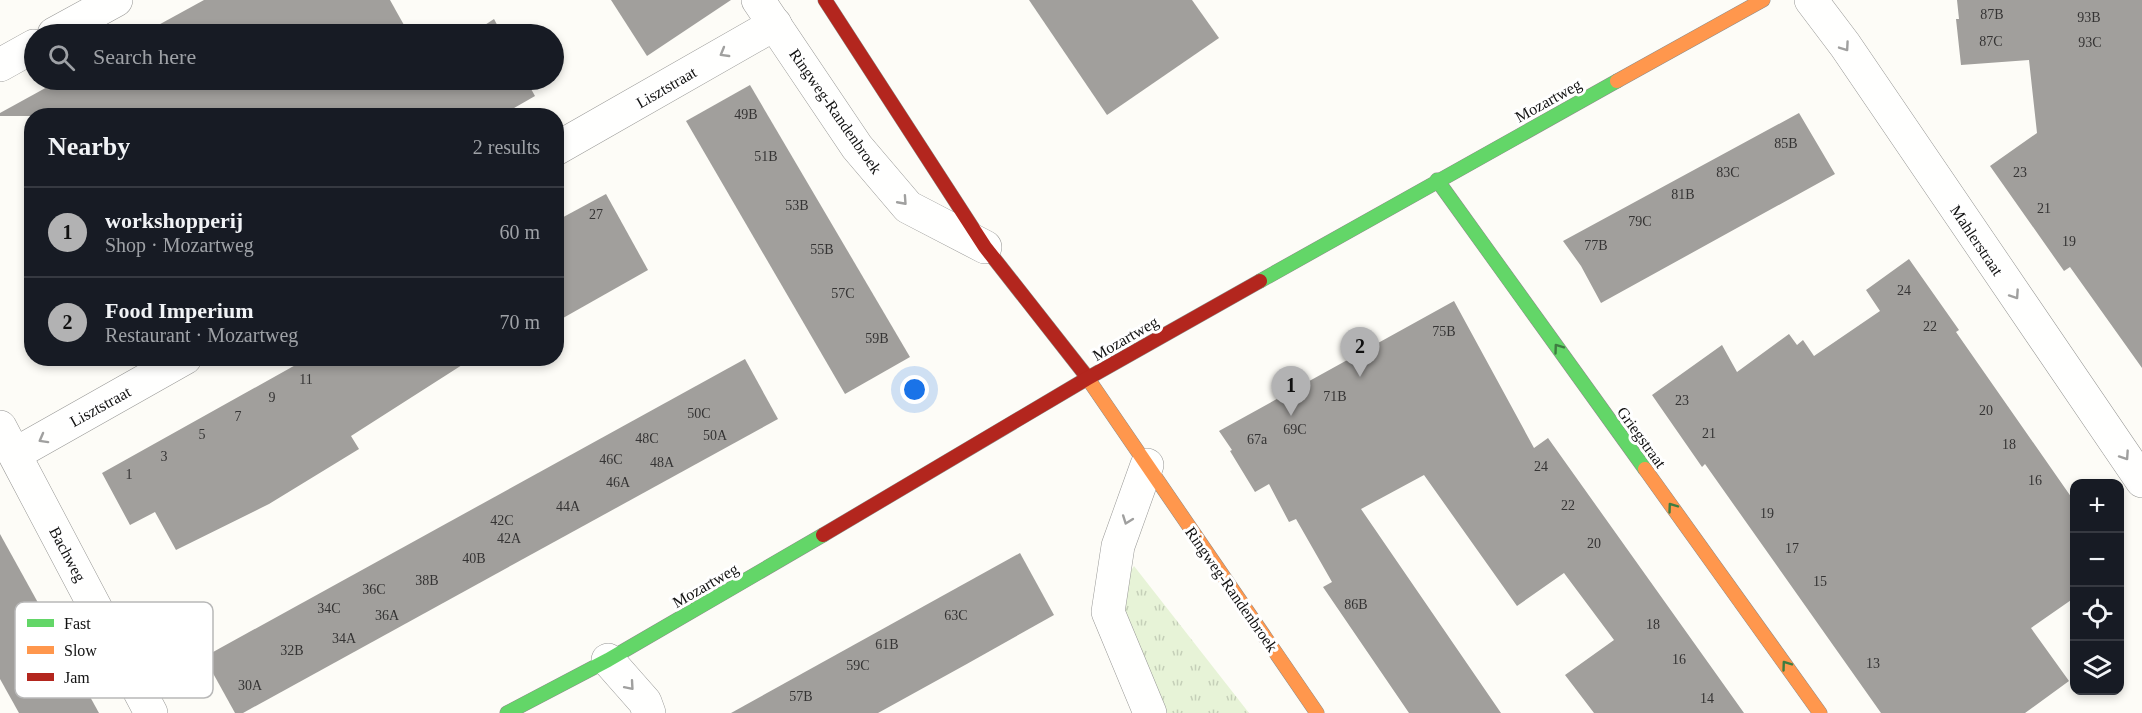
<!DOCTYPE html>
<html lang="en">
<head>
<meta charset="utf-8">
<style>
	body { margin:0; font-family:"Times New Roman",serif; background:#20242c; color:#f1f3f6 }
	.controls { position:absolute; right:18px; bottom:18px; display:grid; overflow:hidden; border-radius:12px; box-shadow:0 3px 9px #0003 }
	.controls button { width:54px; height:54px; display:grid; place-items:center; padding:0; border:0; border-bottom:2px solid #363941; background:#171b24; color:#f1f3f6; font:30px sans-serif }
	.you { position:absolute; left:915px; top:390px; width:21px; height:21px; margin:-15px; border:4px solid #fff; border-radius:50%; background:#1a73e8; box-shadow:0 0 0 9px #1a73e833 }
	.badge { display:grid; place-items:center; width:39px; height:39px; border-radius:50%; background:#b2b2b3; color:#111; font-size:20px; font-weight:700 }
	.pin { position:absolute; translate:-50% -50px; filter:drop-shadow(0 2px 3px #0008) }
	.pin::after { content:''; position:absolute; top:32px; width:21px; height:18px; background:inherit; clip-path:polygon(0 0,100% 0,50% 100%) }
	.list { margin:0; padding:0; list-style:none }
	h2 { display:flex; justify-content:space-between; align-items:center; height:78px; margin:0; padding:0 24px; font-size:26px }
	h2 small { font-size:20px; font-weight:400; color:#9ea1a6 }
	.list li { display:grid; grid-template-columns:39px 1fr auto; gap:18px; align-items:center; box-sizing:border-box; height:90px; padding:0 24px; border-top:2px solid #363941 }
	.list b { display:block; font-size:22px; white-space:nowrap }
	.list p { margin:0; font-size:20px; white-space:nowrap; color:#9ea1a6 }
	.list em { font-size:20px; font-style:normal; color:#9ea1a6 }
	.icon { flex:none; width:33px; height:33px; fill:none; stroke:currentColor; stroke-width:2; stroke-linecap:round; stroke-linejoin:round }
	.map { position:relative; flex:none; width:2142px; height:713px; overflow:hidden }
	.search { position:absolute; background:#171b24; box-shadow:0 3px 9px #0003; left:24px; top:24px; width:540px; height:66px; display:flex; align-items:center; gap:15px; box-sizing:border-box; padding:0 21px; border-radius:33px; color:#9ea1a6; font-size:22px }
	.panel { position:absolute; background:#171b24; box-shadow:0 3px 9px #0003; left:24px; top:108px; width:540px; height:258px; border-radius:24px }
	.map>svg:first-child { display:block }
</style>
</head>
<body>
<div class="map">
<svg width="2142" height="713" viewBox="0 0 2142 713">
	<defs>
		<pattern id="grass-tufts" width="24" height="20" patternUnits="userSpaceOnUse" patternTransform="scale(1.5)"><rect width="24" height="20" fill="#e7f3d7"/><path d="M3 7l-1-3M5 7V3M7 7l1-3M15 17l-1-3M17 17v-4M19 17l1-3" fill="none" stroke="#c5cfb8"/></pattern>
	</defs>
	<rect width="100%" height="100%" fill="#fdfcf7"/>
	<!-- grass -->
	<path fill="url(#grass-tufts)" d="M1134,566L1249,713H1166L1144,663L1117,593Z"/>
	<!-- building -->
	<g fill="#a19f9c">
		<path d="M204,0H390L409,34H142Z"/>
		<path d="M611,0H731L647,56Z"/>
		<path d="M1029,0H1192L1219,38L1107,115Z"/>
		<path d="M1957,0H2142V368L2070,267L2064,271L1990,166L2037,133L2029,60L1961,65L1956,19H1959Z"/>
		<path d="M494,19L502,34H471Z"/>
		<path d="M60,80H526L535,96L500,116H0V113Z"/>
		<path d="M750,85L910,357L845,394L686,121Z"/>
		<path d="M1799,113L1835,174L1601,303L1581,266L1563,241Z"/>
		<path d="M606,194L648,270L556,322V221Z"/>
		<path d="M1909,259L1959,330L1956,332L2074,501V598L2031,628L2069,681L2025,713H1881L1705,464L1702,467L1652,395L1722,345L1737,372L1789,334L1797,345L1803,340L1814,356L1880,311L1866,290Z"/>
		<path d="M1454,301L1534,448L1548,438L1744,713H1594L1565,675L1614,640L1564,573L1517,606L1424,475L1361,509L1501,713H1409L1323,587L1332,582L1296,519L1289,522L1269,484L1255,492L1230,451L1232,450L1219,431Z"/>
		<path d="M308,358H473L351,436L359,449L269,504L176,550L155,512L130,525L102,473Z"/>
		<path d="M745,359L778,419L243,713H235L204,657Z"/>
		<path d="M0,534L99,713H19L0,679Z"/>
		<path d="M1020,553L1054,615L965,665L878,713H731Z"/>
	</g>
	<g fill="none" stroke-linecap="round" stroke-linejoin="round">
		<defs>
			<g id="street">
				<path d="M758,0L857,147L908,207L985,247"/>
				<path d="M1811,0L1845,45L2142,481"/>
				<path d="M54,34L116,0"/>
				<path d="M0,65L34,46"/>
				<path d="M556,149L775,24"/>
				<path d="M0,427L151,713"/>
				<path d="M15,454L185,358"/>
				<path d="M1147,465L1118,546L1108,612L1150,713"/>
				<path d="M608,660L645,702L649,713"/>
			</g>
			<g id="fast">
				<path d="M1437,180L1645,469"/>
				<path d="M1260,281L1617,81"/>
				<path d="M507,713L608,660L823,535"/>
			</g>
			<g id="slow">
				<path d="M1617,81L1763,0"/>
				<path d="M1084,373L1317,713"/>
				<path d="M1645,469L1820,713"/>
			</g>
			<g id="jam">
				<path d="M825,0L985,247L1084,373"/>
				<path d="M823,535L1088,378L1260,281"/>
			</g>
		</defs>
		<!-- street casing -->
		<use href="#street" stroke="#979795" stroke-width="34"/>
		<!-- fast casing -->
		<use href="#fast" stroke="#8e8d8b" stroke-width="15"/>
		<!-- slow casing -->
		<use href="#slow" stroke="#8e8d8b" stroke-width="15"/>
		<!-- jam casing -->
		<use href="#jam" stroke="#8e8d8b" stroke-width="15"/>
		<!-- street -->
		<use href="#street" stroke="#fffffe" stroke-width="33"/>
		<!-- fast -->
		<use href="#fast" stroke="#63d668" stroke-width="14"/>
		<!-- slow -->
		<use href="#slow" stroke="#ff974d" stroke-width="14"/>
		<!-- jam -->
		<use href="#jam" stroke="#b3261e" stroke-width="14"/>
	</g>
	<!-- one-way arrows -->
	<defs><path id="oneway-chevron" d="M-2-3.5L2.5 0L-2 3.5" fill="none" stroke-width="1.6" stroke-linecap="round" stroke-linejoin="round" transform="scale(1.5)"/></defs>
	<g stroke="#a0a09f">
		<use href="#oneway-chevron" transform="translate(1845 47) rotate(55)"/>
		<use href="#oneway-chevron" transform="translate(724 53) rotate(150)"/>
		<use href="#oneway-chevron" transform="translate(903 201) rotate(48)"/>
		<use href="#oneway-chevron" transform="translate(2015 295) rotate(56)"/>
		<use href="#oneway-chevron" transform="translate(43 439) rotate(151)"/>
		<use href="#oneway-chevron" transform="translate(2125 456) rotate(56)"/>
		<use href="#oneway-chevron" transform="translate(1127 520) rotate(110)"/>
		<use href="#oneway-chevron" transform="translate(630 686) rotate(49)"/>
	</g>
	<g stroke="#3e7d41">
		<use href="#oneway-chevron" transform="translate(1558 348) rotate(-126)"/>
		<use href="#oneway-chevron" transform="translate(1672 507) rotate(-126)"/>
		<use href="#oneway-chevron" transform="translate(1786 665) rotate(-126)"/>
	</g>
	<g text-anchor="middle" stroke-width="6" stroke-linejoin="round" paint-order="stroke">
		<!-- number labels -->
		<g font-size="14" fill="#353434">
			<text x="1992" y="19">87B</text>
			<text x="2089" y="22">93B</text>
			<text x="1991" y="46">87C</text>
			<text x="2090" y="47">93C</text>
			<text x="746" y="119">49B</text>
			<text x="1786" y="148">85B</text>
			<text x="766" y="161">51B</text>
			<text x="1728" y="177">83C</text>
			<text x="2020" y="177">23</text>
			<text x="1683" y="199">81B</text>
			<text x="797" y="210">53B</text>
			<text x="2044" y="213">21</text>
			<text x="596" y="219">27</text>
			<text x="1640" y="226">79C</text>
			<text x="2069" y="246">19</text>
			<text x="1596" y="250">77B</text>
			<text x="822" y="254">55B</text>
			<text x="1904" y="295">24</text>
			<text x="843" y="298">57C</text>
			<text x="1930" y="331">22</text>
			<text x="1444" y="336">75B</text>
			<text x="877" y="343">59B</text>
			<text x="306" y="384">11</text>
			<text x="1335" y="401">71B</text>
			<text x="272" y="402">9</text>
			<text x="1682" y="405">23</text>
			<text x="1986" y="415">20</text>
			<text x="699" y="418">50C</text>
			<text x="238" y="421">7</text>
			<text x="1295" y="434">69C</text>
			<text x="1709" y="438">21</text>
			<text x="202" y="439">5</text>
			<text x="715" y="440">50A</text>
			<text x="647" y="443">48C</text>
			<text x="1257" y="444">67a</text>
			<text x="2009" y="449">18</text>
			<text x="164" y="461">3</text>
			<text x="611" y="464">46C</text>
			<text x="662" y="467">48A</text>
			<text x="1541" y="471">24</text>
			<text x="129" y="479">1</text>
			<text x="2035" y="485">16</text>
			<text x="618" y="487">46A</text>
			<text x="1568" y="510">22</text>
			<text x="568" y="511">44A</text>
			<text x="1767" y="518">19</text>
			<text x="502" y="525">42C</text>
			<text x="509" y="543">42A</text>
			<text x="1594" y="548">20</text>
			<text x="1792" y="553">17</text>
			<text x="474" y="563">40B</text>
			<text x="427" y="585">38B</text>
			<text x="1820" y="586">15</text>
			<text x="374" y="594">36C</text>
			<text x="1356" y="609">86B</text>
			<text x="329" y="613">34C</text>
			<text x="387" y="620">36A</text>
			<text x="956" y="620">63C</text>
			<text x="1653" y="629">18</text>
			<text x="344" y="643">34A</text>
			<text x="887" y="649">61B</text>
			<text x="292" y="655">32B</text>
			<text x="1679" y="664">16</text>
			<text x="1873" y="668">13</text>
			<text x="858" y="670">59C</text>
			<text x="250" y="690">30A</text>
			<text x="801" y="701">57B</text>
			<text x="1707" y="703">14</text>
		</g>
		<!-- street labels -->
		<g font-size="16" fill="#111" stroke="#fff">
			<text transform="translate(666 87) rotate(-30)" y="6">Lisztstraat</text>
			<text transform="translate(1548 100) rotate(-29)" y="6">Mozartweg</text>
			<text transform="translate(836 111) rotate(55)" y="6">Ringweg-Randenbroek</text>
			<text transform="translate(1977 240) rotate(56)" y="6">Mahlerstraat</text>
			<text transform="translate(1125 338) rotate(-30)" y="6">Mozartweg</text>
			<text transform="translate(100 406) rotate(-29)" y="6">Lisztstraat</text>
			<text transform="translate(1642 437) rotate(54)" y="6">Griegstraat</text>
			<text transform="translate(68 554) rotate(62)" y="6">Bachweg</text>
			<text transform="translate(705 585) rotate(-30)" y="6">Mozartweg</text>
			<text transform="translate(1232 589) rotate(55)" y="6">Ringweg-Randenbroek</text>
		</g>
	</g>
	<!-- legend -->
	<rect x="15" y="602" width="198" height="96" rx="9" fill="#fff" stroke="#b8b8b8" stroke-width="1.5"/>
	<rect x="27" y="619" width="27" height="8" fill="#63d668"/>
	<rect x="27" y="646" width="27" height="8" fill="#ff974d"/>
	<rect x="27" y="673" width="27" height="8" fill="#b3261e"/>
	<g font-size="16" fill="#111">
		<text x="64" y="629">Fast</text>
		<text x="64" y="656">Slow</text>
		<text x="64" y="683">Jam</text>
	</g>
</svg>
<div class="controls">
<button>+</button>
<button>−</button>
<button><svg class="icon" aria-label="locate" viewBox="0 0 24 24"><circle cx="12" cy="12" r="6"/><path d="M12 2v4M12 18v4M2 12h4M18 12h4"/></svg></button>
<button><svg class="icon" aria-label="layers" viewBox="0 0 24 24"><path d="M12 4l9 5-9 5-9-5zM3 14l9 5 9-5"/></svg></button>
</div>
<div class="you"></div>
<div class="pin badge" style="left:1291px;top:416px">1</div>
<div class="pin badge" style="left:1360px;top:377px">2</div>
<div class="search"><svg class="icon" aria-label="search" viewBox="0 0 24 24"><circle cx="10" cy="10" r="6"/><path d="M15 15l6 6"/></svg>Search here</div>
<section class="panel">
<h2>Nearby<small>2 results</small></h2>
<ul class="list">
<li><span class="badge">1</span><div><b>workshopperij</b><p>Shop · Mozartweg</p></div><em>60 m</em></li>
<li><span class="badge">2</span><div><b>Food Imperium</b><p>Restaurant · Mozartweg</p></div><em>70 m</em></li>
</ul>
</section>
</div>
</body>
</html>
